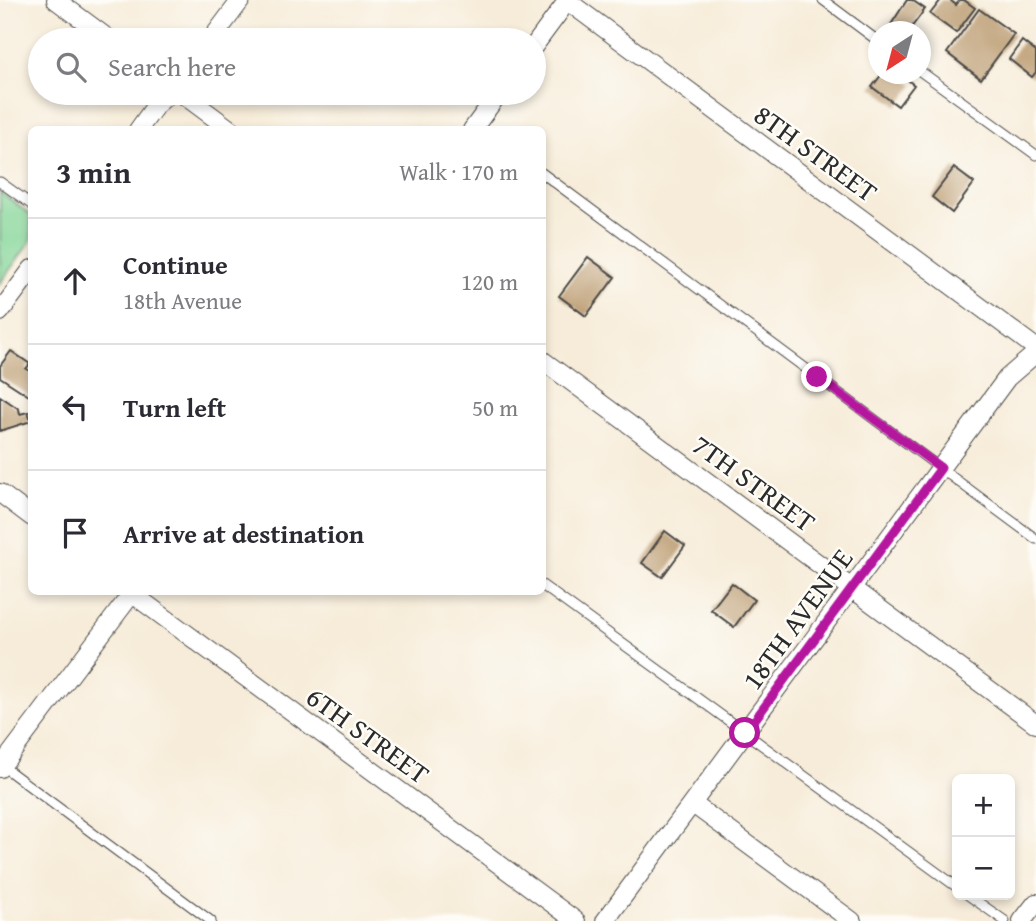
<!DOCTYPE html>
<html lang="en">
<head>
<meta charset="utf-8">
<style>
	body { margin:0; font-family:"Gentium Book Plus",serif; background:#f7f7f7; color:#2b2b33 }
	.controls { position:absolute; right:21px; bottom:21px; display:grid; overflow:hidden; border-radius:10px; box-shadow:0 4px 10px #0003 }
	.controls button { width:63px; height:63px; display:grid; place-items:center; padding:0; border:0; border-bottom:2px solid #e1e1e2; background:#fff; color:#2b2b33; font:35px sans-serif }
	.compass { position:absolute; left:868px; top:21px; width:63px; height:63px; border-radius:50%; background:#fff; box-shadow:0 4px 10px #0003; rotate:216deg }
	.stop { position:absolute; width:21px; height:21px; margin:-16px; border:5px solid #b5179e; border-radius:50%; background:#fff }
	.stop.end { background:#b5179e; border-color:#fff; box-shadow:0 2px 7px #0008 }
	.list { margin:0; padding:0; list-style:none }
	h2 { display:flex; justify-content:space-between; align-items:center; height:91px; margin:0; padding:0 28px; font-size:30px }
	h2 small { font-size:23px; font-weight:400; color:#7c7c81 }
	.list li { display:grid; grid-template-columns:46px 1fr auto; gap:21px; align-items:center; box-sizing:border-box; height:126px; padding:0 28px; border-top:2px solid #e1e1e2 }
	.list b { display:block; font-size:26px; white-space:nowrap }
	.list p { margin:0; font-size:23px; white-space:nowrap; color:#7c7c81 }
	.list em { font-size:23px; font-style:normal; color:#7c7c81 }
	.icon { flex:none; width:38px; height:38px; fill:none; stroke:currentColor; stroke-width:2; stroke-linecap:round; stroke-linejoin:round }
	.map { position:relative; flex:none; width:1036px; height:921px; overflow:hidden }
	.search { position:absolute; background:#fff; box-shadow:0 4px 10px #0003; left:28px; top:28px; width:518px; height:77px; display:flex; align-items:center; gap:18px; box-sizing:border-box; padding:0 24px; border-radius:38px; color:#7c7c81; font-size:26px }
	.panel { position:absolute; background:#fff; box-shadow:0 4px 10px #0003; left:28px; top:126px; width:518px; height:469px; border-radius:10px }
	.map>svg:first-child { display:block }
</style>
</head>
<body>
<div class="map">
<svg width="1036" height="921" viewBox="0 0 1036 921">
	<rect width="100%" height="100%" fill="#fdfcf7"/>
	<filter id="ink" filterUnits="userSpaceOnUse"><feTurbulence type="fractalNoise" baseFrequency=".0143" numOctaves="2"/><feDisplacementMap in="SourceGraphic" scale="14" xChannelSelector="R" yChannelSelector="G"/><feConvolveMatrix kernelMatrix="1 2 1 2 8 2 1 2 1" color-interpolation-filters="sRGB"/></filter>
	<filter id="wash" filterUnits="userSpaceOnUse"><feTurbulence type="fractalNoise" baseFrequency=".00686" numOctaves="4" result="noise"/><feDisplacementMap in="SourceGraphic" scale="28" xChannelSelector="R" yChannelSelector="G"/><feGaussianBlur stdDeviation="1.57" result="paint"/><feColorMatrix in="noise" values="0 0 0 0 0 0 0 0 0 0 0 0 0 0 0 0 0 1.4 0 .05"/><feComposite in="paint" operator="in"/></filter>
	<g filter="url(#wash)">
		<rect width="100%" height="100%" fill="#f7ecd9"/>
		<!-- green -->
		<path fill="#81d495" stroke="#568060" stroke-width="2" d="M0,192L31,215V241L0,283Z"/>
		<g id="blocks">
			<!-- building -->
			<g fill="#be9f76">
				<path d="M907,0H912L925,9L908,32H898L890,26Z"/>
				<path d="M941,0H950L956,5L960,0H964L975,8L956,33L930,14Z"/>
				<path d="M979,9L1014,34L981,79L947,53Z"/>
				<path d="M1022,41L1036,52V72L1032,77L1009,59Z"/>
				<path d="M882,74H900L914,85L898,106L872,87Z"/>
				<path d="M954,168L974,183L952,213L932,197Z"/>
				<path d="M588,257L615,277L586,316L559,296Z"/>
				<path d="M11,351L30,364L26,369L32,372V398L0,377V366Z"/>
				<path d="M0,396L19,409L20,414L28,412L31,421L0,431Z"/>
				<path d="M665,531L685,546L662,577L642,563Z"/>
				<path d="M732,583L754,600L734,627L711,610Z"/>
			</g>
		</g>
	</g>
	<g filter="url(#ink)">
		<use href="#blocks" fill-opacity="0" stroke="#4a4845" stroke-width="2"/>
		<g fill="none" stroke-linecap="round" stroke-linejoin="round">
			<defs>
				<g id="lane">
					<path d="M823,0L878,41"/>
					<path d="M920,71L1036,155"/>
					<path d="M542,173L1036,539"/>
					<path d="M0,182L32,205"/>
					<path d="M542,585L957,887"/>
					<path d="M1,765L211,921"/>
					<path d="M968,895L1005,921"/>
				</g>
				<g id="street">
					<path d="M56,0L110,40"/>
					<path d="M566,0L1036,348"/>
					<path d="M211,40L241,0"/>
					<path d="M534,46L568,0"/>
					<path d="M181,93L231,130"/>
					<path d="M138,130L156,105L170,93"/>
					<path d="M472,130L499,93"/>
					<path d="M0,312L32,269"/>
					<path d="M542,360L1036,724"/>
					<path d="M0,493L32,517"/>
					<path d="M130,592L576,921"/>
					<path d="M0,768L133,592"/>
					<path d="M693,804L852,921"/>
					<path d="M605,921L1007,378L1036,353"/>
					<path d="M1022,921L1036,903"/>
				</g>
			</defs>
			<!-- lane casing -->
			<use href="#lane" stroke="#4a4845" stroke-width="11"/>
			<!-- street casing -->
			<use href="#street" stroke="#4a4845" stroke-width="20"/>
			<!-- lane -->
			<use href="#lane" stroke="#fff" stroke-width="9"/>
			<!-- street -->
			<use href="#street" stroke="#fff" stroke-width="18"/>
		</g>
	</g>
	<g fill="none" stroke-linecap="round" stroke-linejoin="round" filter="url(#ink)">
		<!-- route -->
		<path stroke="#b5179e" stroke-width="9" d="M745,733L941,468L817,377"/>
	</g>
	<g text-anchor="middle" stroke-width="5" stroke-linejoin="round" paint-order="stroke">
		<!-- street labels -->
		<g font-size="28" fill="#2b2b2b" stroke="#fdfcf7">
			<text transform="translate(816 153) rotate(36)" y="10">8TH STREET</text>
			<text transform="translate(754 483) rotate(36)" y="10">7TH STREET</text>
			<text transform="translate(797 619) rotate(-54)" y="10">18TH AVENUE</text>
			<text transform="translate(368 735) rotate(36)" y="10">6TH STREET</text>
		</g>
	</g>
</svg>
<div class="controls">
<button>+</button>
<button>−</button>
</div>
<svg class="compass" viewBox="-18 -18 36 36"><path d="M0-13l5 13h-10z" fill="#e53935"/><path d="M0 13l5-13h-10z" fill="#7c7c81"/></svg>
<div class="stop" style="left:745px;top:733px"></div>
<div class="stop end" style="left:817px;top:377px"></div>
<div class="search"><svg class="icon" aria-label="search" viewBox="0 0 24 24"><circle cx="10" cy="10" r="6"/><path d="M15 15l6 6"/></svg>Search here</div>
<section class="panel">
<h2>3 min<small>Walk · 170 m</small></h2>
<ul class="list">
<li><svg class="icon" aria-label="ahead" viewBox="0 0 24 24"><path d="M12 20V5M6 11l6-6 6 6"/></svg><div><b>Continue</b><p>18th Avenue</p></div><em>120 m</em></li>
<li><svg class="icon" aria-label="left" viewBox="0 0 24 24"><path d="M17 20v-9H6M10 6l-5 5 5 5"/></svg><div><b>Turn left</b></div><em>50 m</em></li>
<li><svg class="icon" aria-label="arrive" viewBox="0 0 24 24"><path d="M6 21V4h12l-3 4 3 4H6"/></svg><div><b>Arrive at destination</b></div></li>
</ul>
</section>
</div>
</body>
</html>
